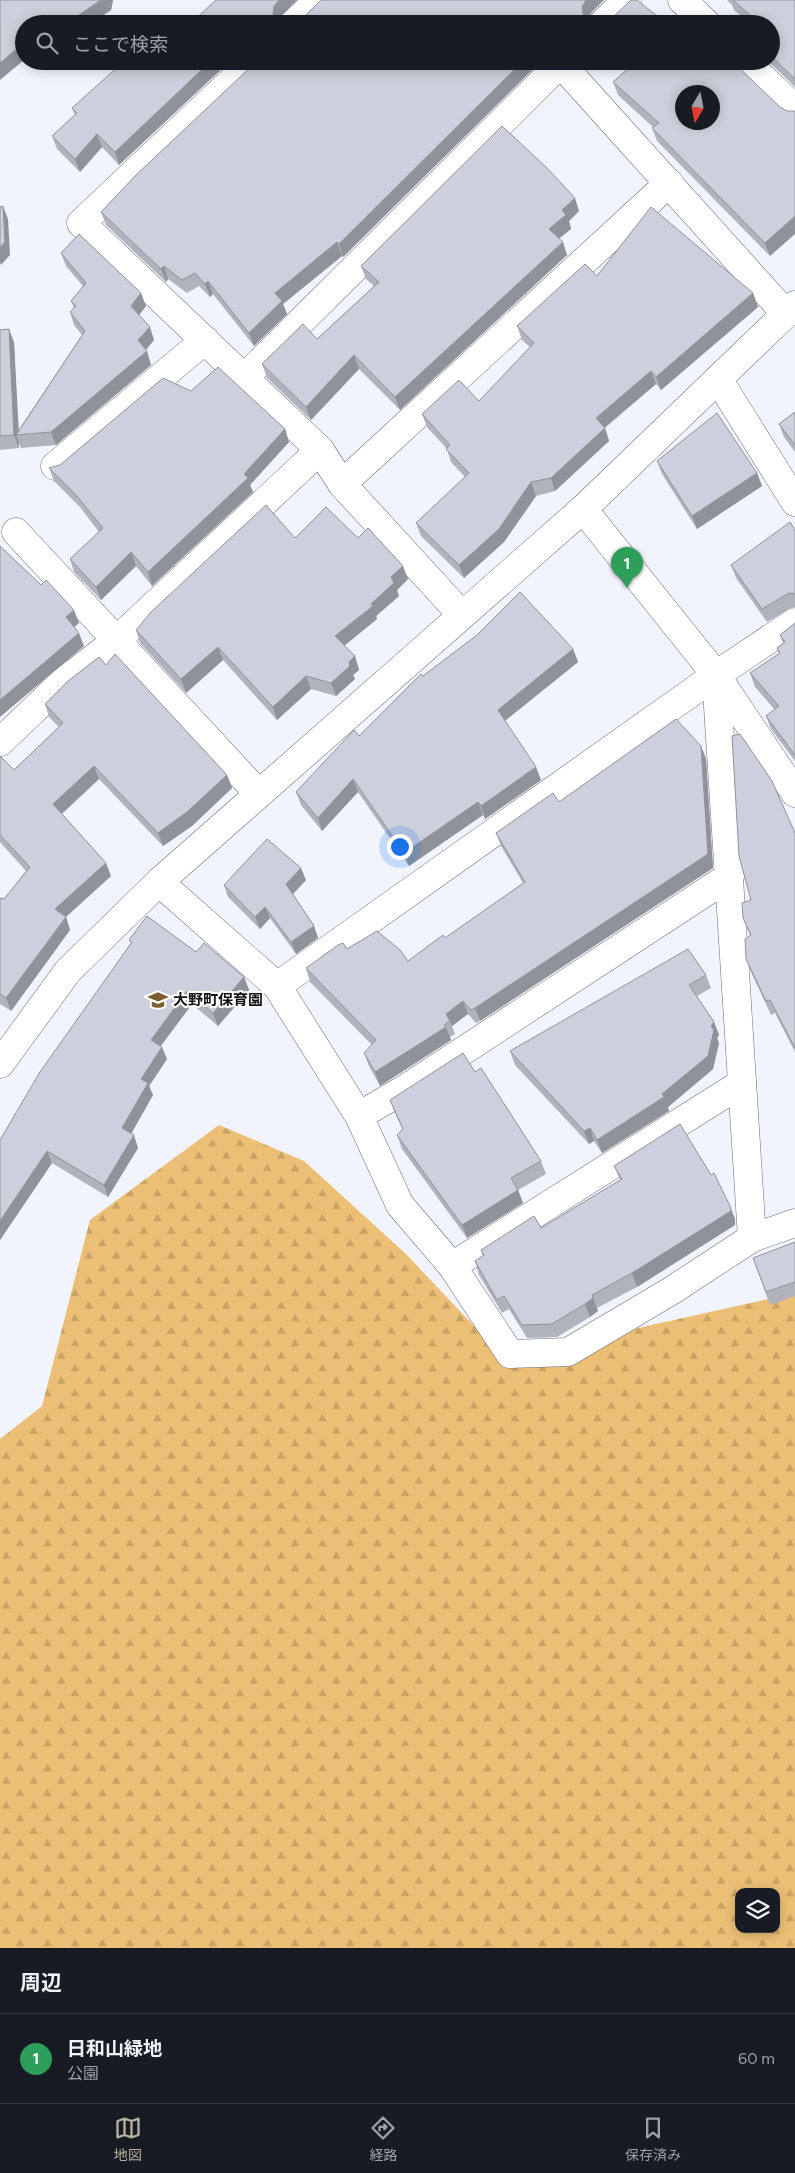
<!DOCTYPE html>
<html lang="ja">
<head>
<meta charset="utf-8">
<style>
	body { margin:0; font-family:Figtree,"Noto Sans JP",sans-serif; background:#242831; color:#f1f3f6 }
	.controls { position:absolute; right:15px; bottom:15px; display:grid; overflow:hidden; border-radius:10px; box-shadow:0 2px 12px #0003 }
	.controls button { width:45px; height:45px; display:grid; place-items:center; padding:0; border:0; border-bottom:1px solid #363941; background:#171b24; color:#f1f3f6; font:25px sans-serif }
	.compass { position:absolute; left:675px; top:85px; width:45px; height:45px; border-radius:50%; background:#171b24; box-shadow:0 2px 12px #0003; rotate:190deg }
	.you { position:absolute; left:399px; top:846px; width:18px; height:18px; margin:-12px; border:4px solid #fff; border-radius:50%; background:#1a73e8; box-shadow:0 0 0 8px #1a73e833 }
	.badge { display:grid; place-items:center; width:32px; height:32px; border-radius:50%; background:#bbb09d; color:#fff; font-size:16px; font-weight:700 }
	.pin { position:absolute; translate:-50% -41px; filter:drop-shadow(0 1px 2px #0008) }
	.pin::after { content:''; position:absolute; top:26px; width:18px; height:15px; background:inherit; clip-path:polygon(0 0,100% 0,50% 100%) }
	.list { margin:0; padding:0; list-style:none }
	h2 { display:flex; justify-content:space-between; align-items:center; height:65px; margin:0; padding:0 20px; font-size:21px }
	h2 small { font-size:16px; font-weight:400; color:#9ea1a6 }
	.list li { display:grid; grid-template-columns:32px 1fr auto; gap:15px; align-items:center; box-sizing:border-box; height:90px; padding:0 20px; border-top:1px solid #363941 }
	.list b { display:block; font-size:19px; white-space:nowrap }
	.list p { margin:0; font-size:16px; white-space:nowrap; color:#9ea1a6 }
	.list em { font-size:16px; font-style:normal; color:#9ea1a6 }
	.icon { flex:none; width:28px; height:28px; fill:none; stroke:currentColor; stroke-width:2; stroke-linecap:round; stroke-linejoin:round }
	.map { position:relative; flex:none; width:795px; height:1948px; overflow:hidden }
	.search { position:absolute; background:#171b24; box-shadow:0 2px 12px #0003; left:15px; right:15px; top:15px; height:55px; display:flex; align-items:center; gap:12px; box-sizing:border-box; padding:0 18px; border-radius:28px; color:#9ea1a6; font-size:19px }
	.sheet { height:155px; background:#171b24 }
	nav { display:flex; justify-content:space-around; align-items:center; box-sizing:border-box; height:70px; border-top:1px solid #363941; background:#171b24; font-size:14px; color:#9ea1a6 }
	nav a { display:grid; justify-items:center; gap:2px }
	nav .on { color:#bbb09d }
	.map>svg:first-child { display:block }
</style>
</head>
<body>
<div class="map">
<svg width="795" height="1948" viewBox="0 0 795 1948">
	<defs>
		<pattern id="forest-firs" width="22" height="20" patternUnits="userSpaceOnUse" patternTransform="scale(1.25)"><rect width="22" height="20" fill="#ebbf76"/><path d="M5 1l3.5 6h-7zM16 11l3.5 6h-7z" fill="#c8a365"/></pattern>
	</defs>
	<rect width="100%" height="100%" fill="#f1f4fd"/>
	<!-- forest -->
	<path fill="url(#forest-firs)" fill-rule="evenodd" d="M219,1125L304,1161L406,1254L491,1344L575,1342L795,1293V1948H0V1439L42,1406L90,1220ZM739,1892H776V1929H739Z"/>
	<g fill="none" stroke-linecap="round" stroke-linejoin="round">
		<defs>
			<g id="street">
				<path d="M682,0L707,24"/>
				<path d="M293,24L319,0"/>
				<path d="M602,24L627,0"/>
				<path d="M253,61L81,223L320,450L342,484L462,615"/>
				<path d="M745,61L795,109"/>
				<path d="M561,64L786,314"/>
				<path d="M244,378L563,61"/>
				<path d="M718,379L795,502"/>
				<path d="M55,466L205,340"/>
				<path d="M342,484L669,183"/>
				<path d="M583,509L716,675L795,793"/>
				<path d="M16,532L259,794"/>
				<path d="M716,675L752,1238"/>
				<path d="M0,742L63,682L117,640L320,450"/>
				<path d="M159,882L277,986L359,1116L400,1205L452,1266L510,1354L568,1352L671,1291L752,1238L795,1223"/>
				<path d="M277,986L716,675L795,622"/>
				<path d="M359,1116L408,1087L730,876"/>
				<path d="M452,1266L742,1083"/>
			</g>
			<path id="secondary" d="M0,1064L68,971L159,882L583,509L795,305"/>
		</defs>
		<!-- street casing -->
		<use href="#street" stroke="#696c76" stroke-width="29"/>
		<!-- secondary casing -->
		<use href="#secondary" stroke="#696c76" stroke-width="29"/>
		<!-- street -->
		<use href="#street" stroke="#fff" stroke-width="28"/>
		<!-- secondary -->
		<use href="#secondary" stroke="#fff" stroke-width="28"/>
	</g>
	<!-- wall -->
	<g fill="#b0b3bd">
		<path d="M0,0H113L111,10L90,24H24V60Z"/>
		<path d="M727,0H795V87L768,61H771V24L747,21L734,10L732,5Z"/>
		<path d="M26,61H44L34,67Z"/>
		<path d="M136,61H230L119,165L102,147L80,172L57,149L52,136L75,115L72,108L125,69Z"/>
		<path d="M541,61L343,257L342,256L283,304L287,314L254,346L213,294L210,297L199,286L187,293L168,279L166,282L106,225L101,212Z"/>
		<path d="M626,61H716L780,107L787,111L770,256L657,141L652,128L653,127L618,95L613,82L631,66Z"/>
		<path d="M579,211L569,221L571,229L559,239L567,255L400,410L359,369L311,420L267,378L262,364L317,339L374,286L366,279L361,266Z"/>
		<path d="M61,253L146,306L139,315L154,340L146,350L151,365L56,445L21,448L19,443V448L0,450V330L14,342L18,431L82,335L74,325L70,312L74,308L71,301L83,286L66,266Z"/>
		<path d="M597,276L753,293L758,307L661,390L656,384L605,428L609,441L555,491L536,496L504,542L464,578L421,536L416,523L465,477L451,462L447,449L427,427L422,414L479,401L530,347L522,340L517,326Z"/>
		<path d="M191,391L285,429L289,442L250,485L253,492L152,586L136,566L101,600L74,572L70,559L99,532L80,507L54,481L49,468L60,465Z"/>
		<path d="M795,412V452L784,437L779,424Z"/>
		<path d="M657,461L757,473L762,486L697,529L662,474Z"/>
		<path d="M795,530V607H793L767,622L736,578L731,565Z"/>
		<path d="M295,538H358L408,579L397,590L399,596L376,616L377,619L344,646L355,656L359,670L353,675L355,679L336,696L311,689L277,720L223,660L186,693L140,643L136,630Z"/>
		<path d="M795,623V761L771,729L766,716L775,710L755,687L750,673L779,654L777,648L783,643L780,635Z"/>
		<path d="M573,649L578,662L505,721L541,780L485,819L483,815L409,866L358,792L322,831L301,805L296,792L359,736L423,676Z"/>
		<path d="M106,665L227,775L232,788L192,826L163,846L99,779L62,814L111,876L66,917L70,930L11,1011L0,1004V898L4,899L26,871L0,842V756L14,770L59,727L49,717L45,704Z"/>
		<path d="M701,746L706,759L713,868L480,1021L476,1023L468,1014L452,1026L455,1034L450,1037L451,1040L380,1086L369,1066L364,1053L372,1045L310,982L306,968L347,949L408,961L445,938L523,883L501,846L496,833L559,802Z"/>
		<path d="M795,833V1052L775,1013L771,1015L751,972L746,959L750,935L743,918L751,900Z"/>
		<path d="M306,880L293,894L314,926L318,938L296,954L270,918L260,929L228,897L224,885Z"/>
		<path d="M129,940L196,952L244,977L249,990L218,1026L192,1004L161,1046L167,1059L149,1086L153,1095L131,1134L138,1148L108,1197L52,1163L0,1240V1140L131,943Z"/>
		<path d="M706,975L711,988L697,996L714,1022L719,1035L717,1038L719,1043L713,1069L668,1107L669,1111L602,1153L594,1141L589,1144L515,1065L510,1051Z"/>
		<path d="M475,1072L541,1161L546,1174L518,1190L523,1203L467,1238L402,1149L397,1135L403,1130L395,1113L390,1100Z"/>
		<path d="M614,1166L735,1219V1225L637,1287L597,1308L598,1311L590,1317L557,1337L527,1338L509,1309L502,1313L479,1275L475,1261L483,1256L481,1250L541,1228L620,1180Z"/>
		<path d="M795,1242V1296L770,1305L753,1258Z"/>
	</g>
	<!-- shaded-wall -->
	<g fill="#90929a">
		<path d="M101,0H113L111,10L90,24H78L76,17Z"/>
		<path d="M279,0H297L278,19V24L273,15L274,6Z"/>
		<path d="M586,0H604L591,13L587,20L588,24H579L582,7Z"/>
		<path d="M19,47L24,60L0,80V63Z"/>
		<path d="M211,61H230L119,165L115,152Z"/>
		<path d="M523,61H541L343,257L339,244Z"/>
		<path d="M97,134L102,147L80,172L75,159Z"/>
		<path d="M575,198L579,211L569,221L571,229L554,242L549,229L562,210Z"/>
		<path d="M3,206L8,219L10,255L1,265L0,262V248Z"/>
		<path d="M795,216V234L770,256L765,243Z"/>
		<path d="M337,242L342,256L283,304L287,314L254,346L249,333L275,293Z"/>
		<path d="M563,242L567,255L400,410L395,397Z"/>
		<path d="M164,266L168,279L166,282L161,269Z"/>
		<path d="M208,281L213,294L210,297L205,284Z"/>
		<path d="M141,293L146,306L136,319L131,306Z"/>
		<path d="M753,293L758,307L661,390L656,377Z"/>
		<path d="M150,327L154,340L143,353L138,340Z"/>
		<path d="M9,329L14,342L19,435H16L19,443V448L14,435Z"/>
		<path d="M147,351L151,365L56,445L51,432Z"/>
		<path d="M354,355L359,369L311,420L306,407Z"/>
		<path d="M651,371L656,384L600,431L596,418Z"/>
		<path d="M605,428L609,441L555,491L551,478Z"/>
		<path d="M285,429L289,442L250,485L253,492L152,586L148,572L244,474Z"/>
		<path d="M757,473L762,486L697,529L692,516Z"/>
		<path d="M531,482L536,496L504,542L464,578L459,565Z"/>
		<path d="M131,552L136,566L101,600L96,587Z"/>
		<path d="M403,566L408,579L397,590L399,596L376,616L377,619L340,649L335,636L371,604L391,577Z"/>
		<path d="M74,610L79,623L71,630L66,617Z"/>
		<path d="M79,633L84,646L0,717V700Z"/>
		<path d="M218,647L223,660L186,693L181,679Z"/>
		<path d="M573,649L578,662L502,723L498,710Z"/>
		<path d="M355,656L359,670L353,675L355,679L336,696L331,683L349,662Z"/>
		<path d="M306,676L311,689L277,720L273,707Z"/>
		<path d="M701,746L706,759L713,868L480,1021L475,1008Z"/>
		<path d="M94,766L99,779L58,817L53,804Z"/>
		<path d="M536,767L541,780L485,819L481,806Z"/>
		<path d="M227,775L232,788L192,826L163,846L158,833Z"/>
		<path d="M353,779L358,792L322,831L318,818Z"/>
		<path d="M478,802L483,815L409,866L404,853Z"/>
		<path d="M106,863L111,876L60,922L55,909Z"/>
		<path d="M301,868L306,880L291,896L286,884Z"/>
		<path d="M265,907L270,918L260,929L255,917Z"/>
		<path d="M66,917L70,930L11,1011L6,998Z"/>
		<path d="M314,926L318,938L296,954L291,942Z"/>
		<path d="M244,977L249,990L218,1026L213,1013Z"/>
		<path d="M187,991L192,1004L156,1052L151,1040Z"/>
		<path d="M463,1001L468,1014L452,1026L450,1021L446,1014Z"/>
		<path d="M714,1022L719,1035L717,1038L719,1043L713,1069L668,1107L669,1111L602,1153L597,1140L662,1094Z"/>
		<path d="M446,1027L451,1040L380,1086L375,1072Z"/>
		<path d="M162,1047L167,1059L149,1086L153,1095L127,1141L122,1128L141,1079Z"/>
		<path d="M590,1128L594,1141L589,1144L584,1131Z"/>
		<path d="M134,1135L138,1148L108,1197L104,1185Z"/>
		<path d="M47,1151L52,1163L0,1240V1221Z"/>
		<path d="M518,1190L523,1203L467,1238L462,1225Z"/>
		<path d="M730,1206L735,1219V1225L637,1287L632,1273Z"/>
		<path d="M593,1298L598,1311L590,1317L585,1304Z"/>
	</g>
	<!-- building -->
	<g fill="#cdd0dc" stroke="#90929a" fill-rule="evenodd">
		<path d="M0,0H101L76,17L79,24H24V50L19,47L0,63Z"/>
		<path d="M216,0H279L274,6L273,15L276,21L280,24H190Z"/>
		<path d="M321,0H586L582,7L584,19L579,24H296L299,22Z"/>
		<path d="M631,0H637L667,24H604L608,22Z"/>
		<path d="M733,0H795V79L771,56V24H745L751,16Z"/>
		<path d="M133,61L135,63L136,61H211L115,152L97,134L75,159L52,136L77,113L72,108L121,64L125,69Z"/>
		<path d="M257,61H523L339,244L337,242L275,293L282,301L249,333L208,281L205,284L195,273L182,280L164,266L161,269L101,212L136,175Z"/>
		<path d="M635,61H716L717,62V61H732L780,107L787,111H795V216L765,243L652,128L659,123L613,82L636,62ZM682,92H712V122H682Z"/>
		<path d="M502,126L547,168L575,198L562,210L566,215L549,229L563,242L395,397L354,355L306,407L262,364L303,324L317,339L379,282L361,266Z"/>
		<path d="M3,206L5,242L0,248V207Z"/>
		<path d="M651,207L753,293L656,377L651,371L596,418L605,428L551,478L531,482L499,529L459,565L416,523L469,473L446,449L450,445L422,414L459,380L479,401L534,343L517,326L585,264L597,276Z"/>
		<path d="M79,234L141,293L131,306L150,327L138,340L147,351L51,432L16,435L85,331L70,312L76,306L71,301L86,283L61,253Z"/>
		<path d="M9,329L14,435L0,436V330Z"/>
		<path d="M218,367L285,429L244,474L248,478L148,572L131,552L96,587L70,559L103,528L75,494L49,468L60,465L163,378L191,391Z"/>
		<path d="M795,412V445L779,424Z"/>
		<path d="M717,413L757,473L692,516L657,461Z"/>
		<path d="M266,505L295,538L326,507L358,538L368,528L403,566L391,577L394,583L371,604L373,606L335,636L355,656L349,662L350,666L331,683L306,676L273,707L218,647L181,679L136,630L151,612Z"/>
		<path d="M790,522L795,530V594L789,593L762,609L731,565Z"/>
		<path d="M0,546L41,585L46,580L74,610L66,617L79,633L0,700Z"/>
		<path d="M520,592L573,649L498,710L536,767L481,806L478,802L404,853L353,779L318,818L296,792L354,730L359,736L421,674L423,676L477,635Z"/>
		<path d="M795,623V755L766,716L779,706L750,673L780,653L777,648L785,642L780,635Z"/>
		<path d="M115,654L227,775L187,812L158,833L94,766L53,804L106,863L55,909L66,917L6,998L0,994V898L4,899L30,867L0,835V756L14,770L63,723L45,704L68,681L99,657L106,665Z"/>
		<path d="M676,719L701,746L708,854L475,1008L471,1010L463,1001L446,1014L450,1021L444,1025L446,1027L375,1072L364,1053L376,1040L306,968L338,945L343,943L347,949L377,931L400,950L408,961L443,935L445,938L525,882L496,833L553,793L559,802Z"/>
		<path d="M740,734L772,781L795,833V1048L770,1000L766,1001L746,959L745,939L751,935L743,918L742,903L751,900L739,856L732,736Z"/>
		<path d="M267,839L301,868L286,884L314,926L291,942L265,907L255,917L224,885Z"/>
		<path d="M147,916L196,952L204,943L244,977L213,1013L187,991L151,1040L162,1047L141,1079L148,1083L122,1128L134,1135L104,1185L47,1151L0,1221V1140L40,1072L132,942L129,940Z"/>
		<path d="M688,949L706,975L689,985L714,1022L711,1026L714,1030L708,1056L662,1094L664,1097L597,1140L590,1128L584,1131L510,1051Z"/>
		<path d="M463,1053L475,1072L481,1068L541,1161L511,1178L518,1190L462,1225L397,1135L403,1129L390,1100Z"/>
		<path d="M680,1124L711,1175L714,1173L730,1206L731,1211L632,1273L592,1295L593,1298L585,1304L552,1324L522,1325L504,1296L497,1300L475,1261L484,1255L481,1250L534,1216L541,1228L622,1179L614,1166Z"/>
		<path d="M795,1242V1282L766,1292L753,1258Z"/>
	</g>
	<!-- icons -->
	<defs>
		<symbol id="school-bare" viewBox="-9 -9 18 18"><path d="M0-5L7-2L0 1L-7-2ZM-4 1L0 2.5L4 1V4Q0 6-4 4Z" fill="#795e30" stroke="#fff" stroke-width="2.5" paint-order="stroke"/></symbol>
	</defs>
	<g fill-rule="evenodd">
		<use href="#school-bare" x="144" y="986" width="28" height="28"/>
	</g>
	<g text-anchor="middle" stroke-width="4" stroke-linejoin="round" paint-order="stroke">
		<!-- poi labels -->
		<g font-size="15" font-weight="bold" fill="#121317" stroke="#fff" text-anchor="start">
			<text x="173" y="1005">大野町保育園</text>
		</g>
	</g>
</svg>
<div class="controls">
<button><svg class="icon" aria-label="layers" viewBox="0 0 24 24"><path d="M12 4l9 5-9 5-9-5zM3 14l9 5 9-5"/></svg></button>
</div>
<svg class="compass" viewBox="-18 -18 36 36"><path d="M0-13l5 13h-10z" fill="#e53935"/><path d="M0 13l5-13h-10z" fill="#9ea1a6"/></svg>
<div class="you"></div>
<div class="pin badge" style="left:627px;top:588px;background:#2e9e5b">1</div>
<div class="search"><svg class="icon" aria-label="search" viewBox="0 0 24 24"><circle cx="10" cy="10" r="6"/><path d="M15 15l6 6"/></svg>ここで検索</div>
</div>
<section class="sheet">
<h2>周辺<small></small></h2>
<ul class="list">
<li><span class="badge" style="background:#2e9e5b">1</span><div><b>日和山緑地</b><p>公園</p></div><em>60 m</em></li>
</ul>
</section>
<nav>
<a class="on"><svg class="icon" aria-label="map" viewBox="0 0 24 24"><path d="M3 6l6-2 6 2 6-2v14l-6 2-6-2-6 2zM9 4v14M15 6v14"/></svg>地図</a>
<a><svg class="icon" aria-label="directions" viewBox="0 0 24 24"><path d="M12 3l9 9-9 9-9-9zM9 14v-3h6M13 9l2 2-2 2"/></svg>経路</a>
<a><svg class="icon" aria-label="saved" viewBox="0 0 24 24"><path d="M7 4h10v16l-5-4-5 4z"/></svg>保存済み</a>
</nav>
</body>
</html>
